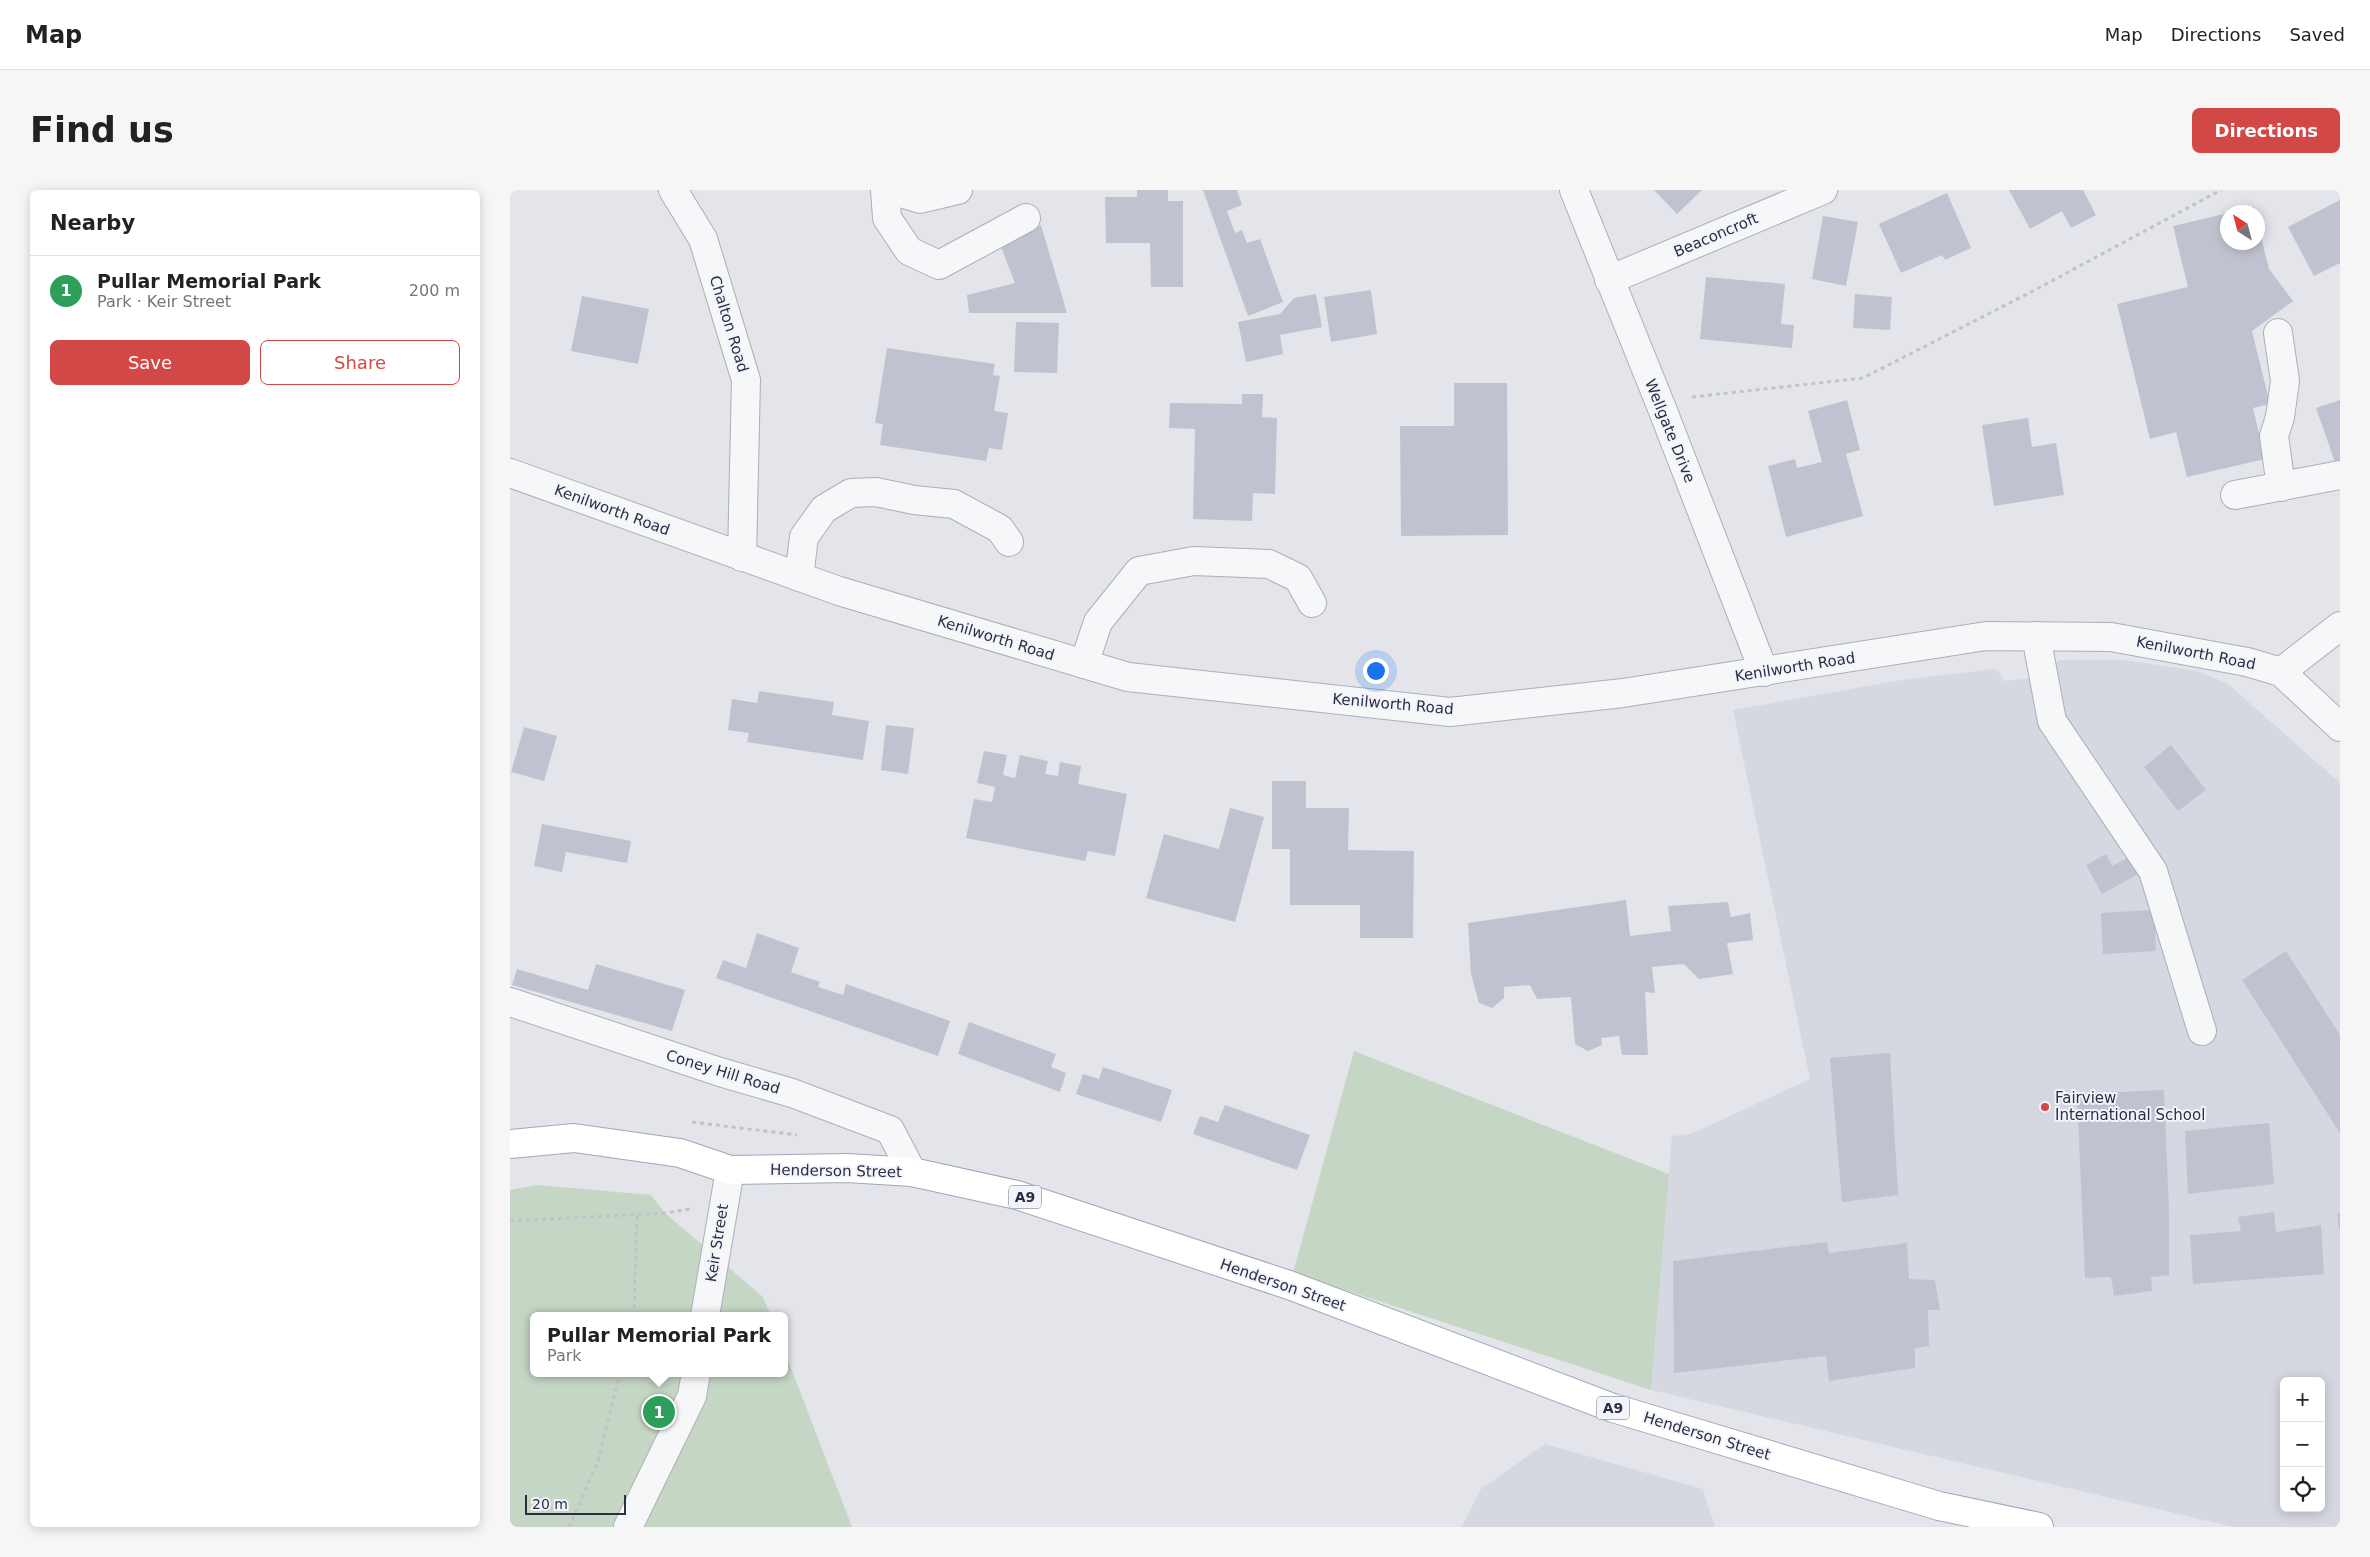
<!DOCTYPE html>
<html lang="en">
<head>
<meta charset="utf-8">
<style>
	body { margin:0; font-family:"DejaVu Sans",sans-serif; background:#f6f6f6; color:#222 }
	.controls { position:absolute; right:15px; bottom:15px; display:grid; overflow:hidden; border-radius:8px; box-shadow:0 2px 12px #0003 }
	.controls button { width:45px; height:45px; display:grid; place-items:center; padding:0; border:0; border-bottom:1px solid #e0e0e0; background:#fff; color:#222; font:25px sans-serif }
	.compass { position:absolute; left:1710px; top:15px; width:45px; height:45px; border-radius:50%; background:#fff; box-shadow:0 2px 12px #0003; rotate:324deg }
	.scale { position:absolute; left:15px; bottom:12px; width:101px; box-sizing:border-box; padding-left:5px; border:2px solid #2a2f44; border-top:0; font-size:14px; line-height:18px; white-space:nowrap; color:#2a2f44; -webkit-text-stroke:4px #f3f4f9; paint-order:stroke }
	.you { position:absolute; left:865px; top:480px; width:18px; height:18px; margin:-12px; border:4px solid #fff; border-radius:50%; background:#1a73e8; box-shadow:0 0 0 8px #1a73e833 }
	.badge { display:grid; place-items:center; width:32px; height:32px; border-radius:50%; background:#d24846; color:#fff; font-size:16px; font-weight:700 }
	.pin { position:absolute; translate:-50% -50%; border:2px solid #fff; box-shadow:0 1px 5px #0006 }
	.popup { position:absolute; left:20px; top:1122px; width:258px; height:65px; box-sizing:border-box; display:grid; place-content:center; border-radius:8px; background:#fff; filter:drop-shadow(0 1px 4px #0005); font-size:16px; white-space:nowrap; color:#767676 }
	.popup b { font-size:19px; color:#222 }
	.popup::after { content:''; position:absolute; left:50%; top:100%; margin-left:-10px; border:10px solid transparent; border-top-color:#fff }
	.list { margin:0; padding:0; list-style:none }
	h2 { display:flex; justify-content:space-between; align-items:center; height:65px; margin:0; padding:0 20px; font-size:21px }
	h2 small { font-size:16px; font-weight:400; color:#767676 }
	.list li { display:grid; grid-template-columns:32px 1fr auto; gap:15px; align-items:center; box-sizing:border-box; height:70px; padding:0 20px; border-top:1px solid #e0e0e0 }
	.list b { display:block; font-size:19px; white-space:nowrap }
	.list p { margin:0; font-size:16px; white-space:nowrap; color:#767676 }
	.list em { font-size:16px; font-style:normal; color:#767676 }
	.actions { display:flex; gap:10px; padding:15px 20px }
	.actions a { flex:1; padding:11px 0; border:1px solid #d24846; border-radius:8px; text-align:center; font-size:18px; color:#d24846 }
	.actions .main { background:#d24846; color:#fff }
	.icon { flex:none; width:28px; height:28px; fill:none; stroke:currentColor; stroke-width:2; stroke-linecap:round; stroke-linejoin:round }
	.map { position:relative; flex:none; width:1830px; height:1337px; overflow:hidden; border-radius:8px }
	header { display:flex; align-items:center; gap:30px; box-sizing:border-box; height:70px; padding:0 25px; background:#fff; border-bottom:1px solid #e0e0e0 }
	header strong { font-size:24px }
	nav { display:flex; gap:28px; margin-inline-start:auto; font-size:18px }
	.intro { display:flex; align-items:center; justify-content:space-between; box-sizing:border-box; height:120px; padding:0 30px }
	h1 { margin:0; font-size:35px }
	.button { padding:12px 22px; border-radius:8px; background:#d24846; color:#fff; font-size:18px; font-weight:700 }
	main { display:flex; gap:30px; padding:0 30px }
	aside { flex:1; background:#fff; border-radius:8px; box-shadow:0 2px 12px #0003 }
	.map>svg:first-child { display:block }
</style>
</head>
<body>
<header>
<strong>Map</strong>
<nav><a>Map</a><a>Directions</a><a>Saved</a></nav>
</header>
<div class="intro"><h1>Find us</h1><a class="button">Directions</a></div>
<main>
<aside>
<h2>Nearby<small></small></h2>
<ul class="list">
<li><span class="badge" style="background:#2e9e5b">1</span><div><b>Pullar Memorial Park</b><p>Park · Keir Street</p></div><em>200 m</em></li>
</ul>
<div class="actions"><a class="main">Save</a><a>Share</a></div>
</aside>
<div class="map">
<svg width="1830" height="1337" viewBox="0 0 1830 1337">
	<rect width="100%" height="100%" fill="#e3e5eb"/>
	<!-- built -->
	<g fill="#d5d7e1" fill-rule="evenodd">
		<path d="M1549,470H1614L1687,481L1718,494L1830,593V1337H1724L1141,1200L1162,946L1181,944L1300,889L1223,520L1392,490L1485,479L1490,484L1494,491L1535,487L1541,477ZM1774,1191H1811V1318H1774Z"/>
		<path d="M1035,1254L1193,1299L1205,1337H952L971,1299Z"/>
	</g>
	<!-- green -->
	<g fill="#c5d6c4">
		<path d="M844,861L1159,984L1141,1200L783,1083Z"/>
		<path d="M27,995L141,1005L155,1023L253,1107L261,1126H24V1183H274V1160L342,1337H0V1000Z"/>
	</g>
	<!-- building -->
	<g fill="#c0c3cf">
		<path d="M627,0H658V11H673V97H641L640,53H596L595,7H627Z"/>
		<path d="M693,0H727L732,15L717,21L725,43L732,40L737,53L750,49L773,112L738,126Z"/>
		<path d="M1144,0H1192L1167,24Z"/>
		<path d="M1499,0H1573L1586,25L1561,38L1552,21L1520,39Z"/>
		<path d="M1437,3L1461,58L1435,70L1432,65L1391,83L1369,34Z"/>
		<path d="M1830,10V73L1804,86L1778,37Z"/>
		<path d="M1744,17L1745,22H1723Z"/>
		<path d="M1718,23V52H1748V35L1759,79L1783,111L1742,141L1760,214L1743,218L1755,269L1677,287L1666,242L1640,249L1607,114L1678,97L1663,36Z"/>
		<path d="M1313,26L1348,32L1336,96L1302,89Z"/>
		<path d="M531,35L557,123H459L457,105L505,93L489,52Z"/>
		<path d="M1196,87L1275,94L1271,134L1284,135L1282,158L1190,149Z"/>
		<path d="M861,100L867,144L821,152L814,107Z"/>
		<path d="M806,104L812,137L770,145L773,164L736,172L728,132L770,124L784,108Z"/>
		<path d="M1345,104L1382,107L1380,140L1343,138Z"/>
		<path d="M72,106L139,119L128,174L61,161Z"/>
		<path d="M506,132L549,133L547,183L504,182Z"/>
		<path d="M377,158L485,174L483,185L490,186L484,221L498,223L492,260L479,258L476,271L370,255L373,234L365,233Z"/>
		<path d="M944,193H997L998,345L891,346L890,236H944Z"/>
		<path d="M732,204H753L752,227L767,228L765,304L743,303L742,331L683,329L685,239L659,238L660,213L732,214Z"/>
		<path d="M1337,210L1350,260L1336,264L1353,326L1276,347L1258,276L1285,269L1287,278L1312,272L1298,221Z"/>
		<path d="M1830,210V274L1826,275L1806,218Z"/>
		<path d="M1518,228L1522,257L1546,253L1554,305L1484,316L1472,235Z"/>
		<path d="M249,501L324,512L322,525L359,531L353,570L237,552L239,543L218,540L222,509L247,513Z"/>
		<path d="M376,535L404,538L398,584L371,580Z"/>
		<path d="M14,537L47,546L34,591L1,582Z"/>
		<path d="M1661,555L1696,600L1668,621L1634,577Z"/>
		<path d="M474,561L497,565L493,585L505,588L510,565L538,571L535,584L548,586L550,572L571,576L568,594L617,604L605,666L578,661L575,671L456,648L464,609L482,612L485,597L467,593Z"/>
		<path d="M762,591H796V618H839L838,660L904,661L903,748H850V715H780V659H762Z"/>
		<path d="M720,618L754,627L725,732L636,708L654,644L709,659Z"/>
		<path d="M32,634L121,651L117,673L56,662L52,682L24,676Z"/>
		<path d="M1596,664L1602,676L1623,665L1632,682L1592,704L1576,675Z"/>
		<path d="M1116,710L1120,746L1161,741L1158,716L1218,712L1221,727L1240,723L1243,750L1217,753L1223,784L1189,789L1174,774L1142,777L1145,803L1135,802L1138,865H1112L1109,846L1091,848L1092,855L1078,861L1065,854L1061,807L1027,809L1020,795L994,797V808L982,818L969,813L961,784L958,733Z"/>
		<path d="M1644,720L1646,761L1593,764L1591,723Z"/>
		<path d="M247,743L289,758L281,782L310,792L308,797L333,805L336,794L440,831L428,866L206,788L213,770L236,778Z"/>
		<path d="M1776,761L1830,845V943L1732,790Z"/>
		<path d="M86,774L175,800L162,841L2,795L7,779L78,800Z"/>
		<path d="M459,832L546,864L541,877L556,883L550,902L448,864Z"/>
		<path d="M1380,863L1388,1005L1332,1012L1320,868Z"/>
		<path d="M593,877L662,900L651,932L566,904L573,884L589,889Z"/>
		<path d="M1654,900L1659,1021V1085L1641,1087L1642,1101L1604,1106L1601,1087L1575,1088L1567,904Z"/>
		<path d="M715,915L800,945L787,980L683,944L690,926L708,932Z"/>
		<path d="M1759,933L1764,994L1678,1004L1675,941Z"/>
		<path d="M1764,1022L1766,1042L1811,1035L1814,1084L1683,1094L1680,1045L1731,1041L1728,1027Z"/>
		<path d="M1827,1023H1830V1039H1829Z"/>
		<path d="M1317,1052L1319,1063L1397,1053L1399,1089L1425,1090L1430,1120H1418L1419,1156L1405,1158V1178L1319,1191L1316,1166L1164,1183L1163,1071Z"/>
	</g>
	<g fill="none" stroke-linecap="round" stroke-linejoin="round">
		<defs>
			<g id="minor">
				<path d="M163,0L193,49L236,190L232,367"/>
				<path d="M375,0L377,28L399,61L429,75L516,28"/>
				<path d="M381,0L410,9L448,0"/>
				<path d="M1064,0L1153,221L1254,482"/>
				<path d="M1099,90L1313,0"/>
				<path d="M1768,143L1775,191L1770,227L1764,246L1771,297"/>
				<path d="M0,283L329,401L618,487L940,522L1113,503L1476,446L1601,447L1737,472L1771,482L1830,537"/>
				<path d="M1725,305L1830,285"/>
				<path d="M289,387L294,347L314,319L341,303L366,302L404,310L444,314L490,339L499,352"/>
				<path d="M1526,446L1542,531L1643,681L1692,841"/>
				<path d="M574,474L588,432L629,381L684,371L759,374L788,388L802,413"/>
				<path d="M1771,482L1830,436"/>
				<path d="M0,812L210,882L282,903L380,940L402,982"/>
				<path d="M195,1126L220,980"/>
				<path d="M118,1337L182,1206L186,1183"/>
			</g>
			<path id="major" d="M0,954L64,948L170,963L220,980L337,978L402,982L507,1005L779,1095L1103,1218L1429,1316L1529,1337"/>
		</defs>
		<!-- minor casing -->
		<use href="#minor" stroke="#acaeb9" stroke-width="30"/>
		<!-- major casing -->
		<use href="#major" stroke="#a2a7b8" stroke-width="30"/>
		<!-- path -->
		<g stroke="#c1c3ca" stroke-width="3" stroke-dasharray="4 4" stroke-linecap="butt">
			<path d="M1182,207L1353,188L1523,101L1711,0"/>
			<path d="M182,932L287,945"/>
			<path d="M0,1031L155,1023L181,1019"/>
			<path d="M124,1126L127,1024"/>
			<path d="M59,1337L88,1271L110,1183"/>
		</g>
		<!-- minor -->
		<use href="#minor" stroke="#f6f7f9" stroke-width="28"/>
		<!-- major -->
		<use href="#major" stroke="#fff" stroke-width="28"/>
	</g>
	<!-- markers -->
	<circle fill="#d24846" stroke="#f3f4f9" stroke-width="2" cx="1535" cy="917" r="5"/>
	<g text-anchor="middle" stroke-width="4" stroke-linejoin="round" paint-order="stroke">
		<!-- shield labels -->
		<g fill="#f3f4f9" stroke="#666a7a" stroke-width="1">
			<rect x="499" y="995.5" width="32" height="23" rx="4"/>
			<rect x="1087" y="1206.5" width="32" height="23" rx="4"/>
		</g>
		<g font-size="14" font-weight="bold" fill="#2a2f44">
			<text x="515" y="1012">A9</text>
			<text x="1103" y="1223">A9</text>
		</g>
		<!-- street labels -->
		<g font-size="15" fill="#2a2f44" stroke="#f3f4f9">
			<text transform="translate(1206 45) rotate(-23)" y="5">Beaconcroft</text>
			<text transform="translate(219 134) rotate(73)" y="5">Chalton Road</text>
			<text transform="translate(1160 241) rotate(68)" y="5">Wellgate Drive</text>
			<text transform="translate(102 320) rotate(20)" y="5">Kenilworth Road</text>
			<text transform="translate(486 448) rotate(17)" y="5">Kenilworth Road</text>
			<text transform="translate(1686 463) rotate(11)" y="5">Kenilworth Road</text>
			<text transform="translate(1285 477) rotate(-9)" y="5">Kenilworth Road</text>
			<text transform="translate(883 514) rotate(5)" y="5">Kenilworth Road</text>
			<text transform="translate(213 882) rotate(17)" y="5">Coney Hill Road</text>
			<text transform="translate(326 981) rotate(1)" y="5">Henderson Street</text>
			<text transform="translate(207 1053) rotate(-81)" y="5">Keir Street</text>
			<text transform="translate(773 1095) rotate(19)" y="5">Henderson Street</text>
			<text transform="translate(1197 1246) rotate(17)" y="5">Henderson Street</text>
		</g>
		<!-- poi labels -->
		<g font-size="15" fill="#2a2f44" stroke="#f3f4f9" text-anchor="start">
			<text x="1545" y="913">Fairview<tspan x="1545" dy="17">International School</tspan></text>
		</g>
	</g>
</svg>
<div class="controls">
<button>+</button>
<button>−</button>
<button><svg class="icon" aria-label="locate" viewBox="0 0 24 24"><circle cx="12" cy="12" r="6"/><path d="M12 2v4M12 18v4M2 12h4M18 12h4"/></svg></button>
</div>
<svg class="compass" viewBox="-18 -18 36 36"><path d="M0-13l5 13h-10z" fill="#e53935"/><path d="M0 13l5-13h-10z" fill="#767676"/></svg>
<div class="scale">20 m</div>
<div class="you"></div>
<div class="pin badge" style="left:149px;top:1222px;background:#2e9e5b">1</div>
<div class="popup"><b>Pullar Memorial Park</b>Park</div>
</div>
</main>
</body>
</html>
